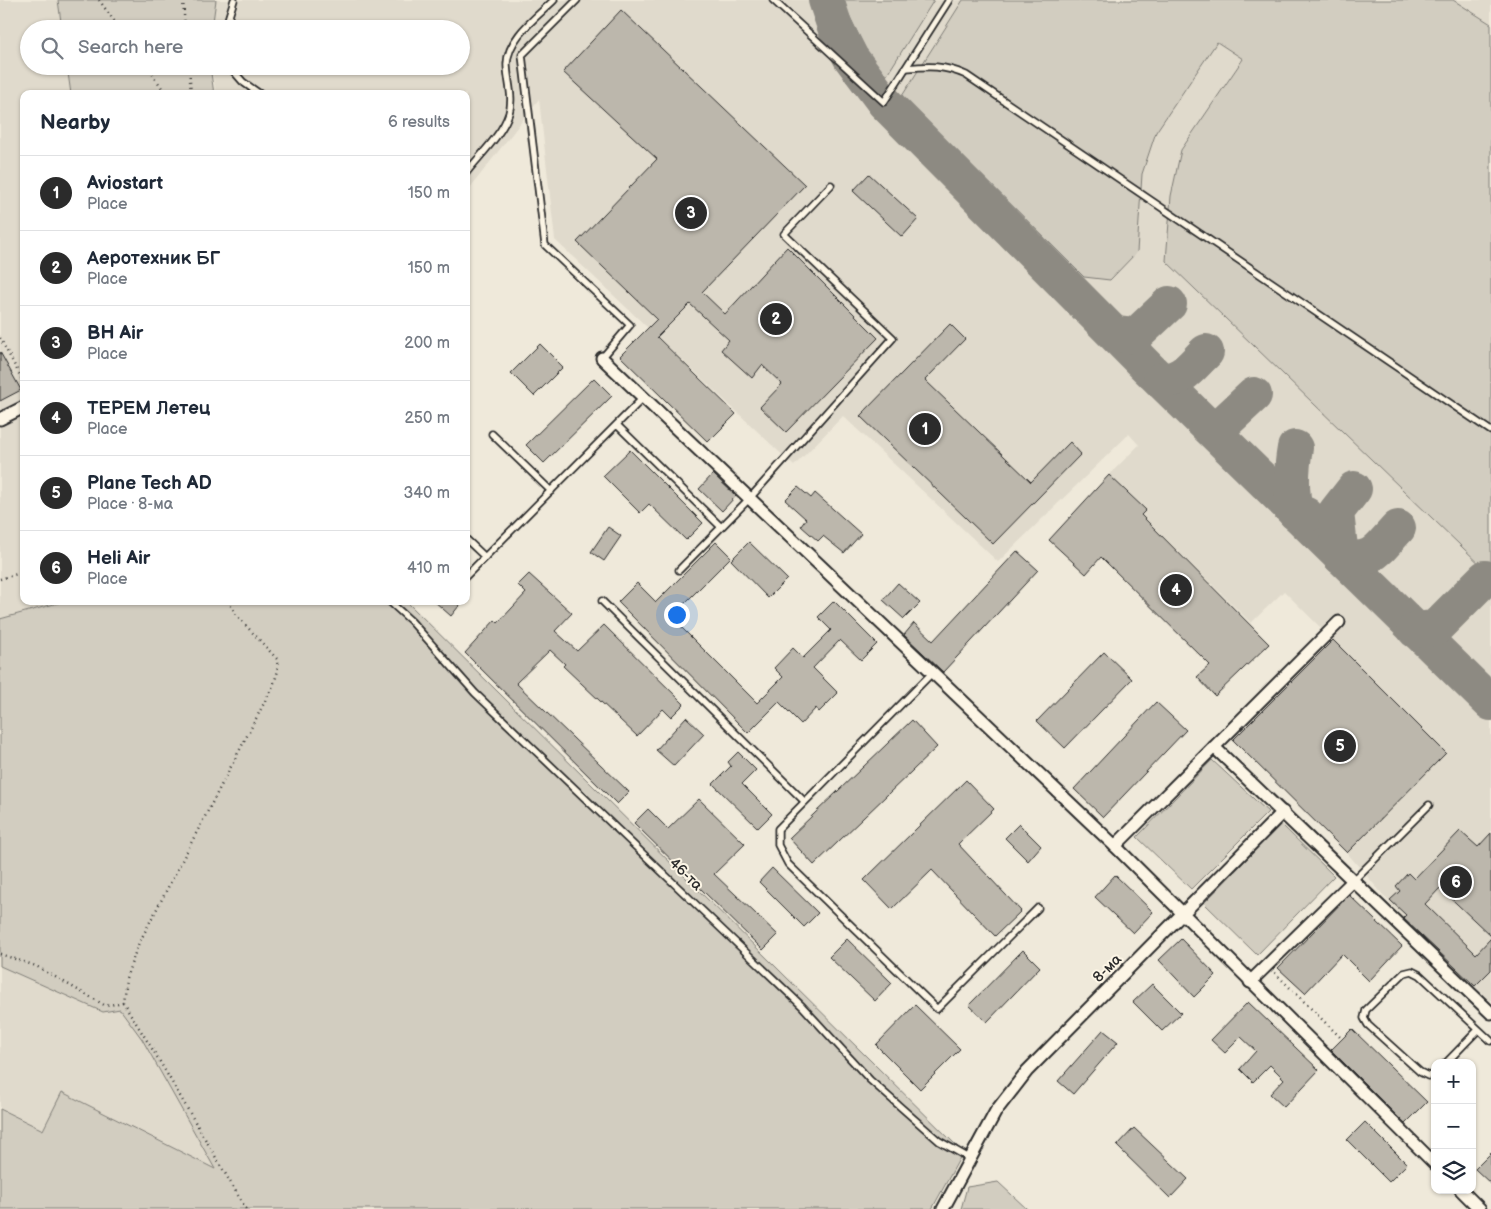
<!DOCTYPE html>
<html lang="en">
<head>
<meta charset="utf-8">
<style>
	body { margin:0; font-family:"Balsamiq Sans",sans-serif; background:#f6f6f7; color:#1f2937 }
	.controls { position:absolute; right:15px; bottom:15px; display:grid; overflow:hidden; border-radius:10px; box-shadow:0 1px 4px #0004 }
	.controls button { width:45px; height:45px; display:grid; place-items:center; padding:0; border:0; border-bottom:1px solid #e0e1e3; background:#fff; color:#1f2937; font:25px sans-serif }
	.you { position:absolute; left:676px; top:614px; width:18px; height:18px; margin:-12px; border:4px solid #fff; border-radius:50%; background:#1a73e8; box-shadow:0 0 0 8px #1a73e833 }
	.badge { display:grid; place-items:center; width:32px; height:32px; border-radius:50%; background:#2b2b2b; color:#fff; font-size:16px; font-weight:700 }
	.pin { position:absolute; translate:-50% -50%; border:2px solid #fff; box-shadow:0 1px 5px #0006 }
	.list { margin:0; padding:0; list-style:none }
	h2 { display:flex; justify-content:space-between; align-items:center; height:65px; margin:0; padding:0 20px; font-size:21px }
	h2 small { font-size:16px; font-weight:400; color:#747a83 }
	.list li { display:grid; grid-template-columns:32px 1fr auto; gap:15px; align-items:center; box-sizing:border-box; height:75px; padding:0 20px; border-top:1px solid #e0e1e3 }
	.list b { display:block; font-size:19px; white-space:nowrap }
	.list p { margin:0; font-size:16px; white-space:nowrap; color:#747a83 }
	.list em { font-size:16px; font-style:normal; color:#747a83 }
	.icon { flex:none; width:28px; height:28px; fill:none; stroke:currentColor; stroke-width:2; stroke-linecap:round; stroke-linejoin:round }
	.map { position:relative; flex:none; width:1491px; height:1209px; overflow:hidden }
	.search { position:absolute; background:#fff; box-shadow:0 1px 4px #0004; left:20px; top:20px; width:450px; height:55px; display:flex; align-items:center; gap:12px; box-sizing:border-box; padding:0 18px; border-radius:28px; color:#747a83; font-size:19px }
	.panel { position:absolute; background:#fff; box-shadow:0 1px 4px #0004; left:20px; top:90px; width:450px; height:515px; border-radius:10px }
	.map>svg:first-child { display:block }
</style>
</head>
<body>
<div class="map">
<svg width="1491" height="1209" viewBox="0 0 1491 1209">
	<rect width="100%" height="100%" fill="#efe9da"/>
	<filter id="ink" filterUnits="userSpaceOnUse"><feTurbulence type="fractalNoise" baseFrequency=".02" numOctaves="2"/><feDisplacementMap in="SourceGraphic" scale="10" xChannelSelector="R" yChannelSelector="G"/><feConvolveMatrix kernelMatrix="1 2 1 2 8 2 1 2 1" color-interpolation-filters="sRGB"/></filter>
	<g filter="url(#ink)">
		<!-- built -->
		<g fill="#e0dacc">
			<path d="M0,0H58L62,29H29V66H67L71,94H24V601H65L0,619Z"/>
			<path d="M216,0H1491V1002L1403,918L1347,853L1446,753L1284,591L1251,623L1141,515L1146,509L1109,475L1139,445L1129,434L998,562L843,416L794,466L555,240L539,99L466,193V94H216L211,66H461V29H212Z"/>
			<path d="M0,966L103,1012L120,1009L156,1055L216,1170L63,1092L43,1130L0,1109Z"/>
		</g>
		<!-- green -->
		<g fill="#d2cdc0" stroke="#7e7c76">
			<path d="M58,0H216L212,29H62Z"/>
			<path d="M842,0H934L885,78L871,61Z"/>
			<path d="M963,0H1453L1491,24V575L1166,261L1171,196L1181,150L1243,59L1217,42L1156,132L1142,174L1137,252L1110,280L1084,277L902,96Z"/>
			<path d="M67,66H210L214,94H71Z"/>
			<path d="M65,601H406L963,1152L932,1209H0V1109L43,1130L62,1092L215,1169L142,1039L120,1009L103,1012L0,966V619Z"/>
			<path d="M1212,760L1268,812L1191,889L1137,837Z"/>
			<path d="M1281,824L1334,876L1257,955L1204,903Z"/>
			<path d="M998,1182L1027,1209H961L967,1187Z"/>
		</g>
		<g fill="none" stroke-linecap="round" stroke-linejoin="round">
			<!-- taxiway -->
			<g stroke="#8d8a82" stroke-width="36">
				<path d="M826,0L835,27L851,58L884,102L1147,367L1491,703"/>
				<path d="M1115,334L1135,336L1169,304"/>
				<path d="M1161,380C1182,382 1192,365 1206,352"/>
				<path d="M1208,426L1221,425L1225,422L1254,395"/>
				<path d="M1295,448C1291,471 1290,491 1296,513L1306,515"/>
				<path d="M1354,489L1336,512L1341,557C1374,563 1377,550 1398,528"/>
				<path d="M1415,630L1435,628L1485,578"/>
			</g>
		</g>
		<!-- building -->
		<g fill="#bcb7ac" stroke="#2b2b2b">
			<path d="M621,10L805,185L702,292L725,314L787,247L878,338L786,432L760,407L782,384L762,365L752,378L721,350L729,340L690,304L657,337L736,414L708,442L620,356L657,319L577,242L657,159L563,72Z"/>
			<path d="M869,174L918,219L902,237L853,191Z"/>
			<path d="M950,324L965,339L925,380L1031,482L1070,442L1081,454L993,544L860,416Z"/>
			<path d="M540,344L563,367L534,396L511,373Z"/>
			<path d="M0,352L21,390L0,401Z"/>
			<path d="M594,378L612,396L544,463L526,445Z"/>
			<path d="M630,450L703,523L686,540L649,504L640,513L603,476Z"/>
			<path d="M713,474L736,496L722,511L699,489Z"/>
			<path d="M1109,475L1146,510L1141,515L1269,644L1215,696L1197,677L1210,665L1101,557L1086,574L1049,540Z"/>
			<path d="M798,487L811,498L815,493L861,534L844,553L823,536L818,541L801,526L806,519L785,500Z"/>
			<path d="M608,527L621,536L604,561L591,552Z"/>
			<path d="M716,542L731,557L671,617L757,703L783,677L774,668L793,648L803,658L831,630L818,617L834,601L877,644L861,660L840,640L813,668L838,693L819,712L816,708L801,724L779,702L748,733L618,602L637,583L656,602Z"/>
			<path d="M749,542L787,579L768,598L731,560Z"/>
			<path d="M1017,551L1038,570L943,672L904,635L914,623L933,641Z"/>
			<path d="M529,574L572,613L555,631L577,651L604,625L684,704L671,717L663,709L637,736L563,666L565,664L550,650L516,683L629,792L617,804L465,653L495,620L498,623L526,593L518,585Z"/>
			<path d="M898,583L920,603L904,619L883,600Z"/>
			<path d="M434,601H463L451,616Z"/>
			<path d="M1333,640L1446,753L1347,853L1233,740Z"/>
			<path d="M1104,652L1132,679L1065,748L1037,721Z"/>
			<path d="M1156,702L1186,730L1103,817L1074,789Z"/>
			<path d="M686,717L704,734L674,766L656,750Z"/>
			<path d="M912,720L937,747L814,865L789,838Z"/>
			<path d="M738,752L756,770L742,784L772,814L758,828L713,784L731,766L728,762Z"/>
			<path d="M966,780L994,809L958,844L1021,911L995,936L932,870L892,909L864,880Z"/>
			<path d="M699,799L745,844L714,874L778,935L763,950L634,823L648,809L668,829Z"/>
			<path d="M1019,824L1041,846L1028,861L1005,838Z"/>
			<path d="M1460,831L1478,847L1491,833V936L1440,888L1425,904L1476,954L1491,938V970L1475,986L1403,918L1406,915L1390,900L1400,891L1396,886L1408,873L1414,879Z"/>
			<path d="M772,868L818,913L804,927L759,882Z"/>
			<path d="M1115,875L1153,912L1133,933L1095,897Z"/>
			<path d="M1349,895L1402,946L1369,981L1342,954L1305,993L1278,968Z"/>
			<path d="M847,939L892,983L875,1001L829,957Z"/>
			<path d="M1181,939L1216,975L1194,997L1159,960Z"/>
			<path d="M1023,950L1040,967L987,1022L969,1005Z"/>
			<path d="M1152,984L1181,1013L1162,1031L1133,1002Z"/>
			<path d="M1248,1002L1319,1070L1284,1107L1270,1094L1284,1079L1270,1065L1253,1082L1240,1069L1256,1051L1241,1037L1225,1053L1211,1040Z"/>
			<path d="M915,1005L960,1049L920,1089L876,1045Z"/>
			<path d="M1352,1029L1427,1102L1405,1124L1331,1050Z"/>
			<path d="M1103,1030L1118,1042L1073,1094L1058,1081Z"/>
			<path d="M1365,1122L1407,1164L1389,1182L1347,1140Z"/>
			<path d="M1134,1128L1188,1179L1170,1198L1117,1146Z"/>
			<path d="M1491,1153V1184L1475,1169Z"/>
		</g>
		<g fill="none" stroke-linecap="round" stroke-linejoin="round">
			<defs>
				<g id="lane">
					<path d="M577,0L522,55L545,245L630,325L602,358"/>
					<path d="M773,0L884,102L949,0"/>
					<path d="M225,29L234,0"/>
					<path d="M229,66L243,82L260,94"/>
					<path d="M906,68C929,66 944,65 966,75L1491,431"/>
					<path d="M466,173C480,155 502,135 509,113C514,97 507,80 507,64C508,37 537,17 554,0"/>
					<path d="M617,425L721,527"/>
					<path d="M492,434L551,491"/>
					<path d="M466,539L485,557"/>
					<path d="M679,570L749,499L893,338L784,234L831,185"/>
					<path d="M466,576L643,398"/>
					<path d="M389,601L411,621L475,693L802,1006L870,1080L939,1141L969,1158"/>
					<path d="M602,601L804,801"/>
					<path d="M932,673L778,829V845L788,864L937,1009L1038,908"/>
					<path d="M1354,880L1429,805"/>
					<path d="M1446,1063L1478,1030"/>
					<path d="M1435,1074L1428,1076L1420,1072L1368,1025L1364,1018L1366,1010L1404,973L1412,971L1420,975L1491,1041"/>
				</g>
				<g id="street">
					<path d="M602,358L1115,846L1435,1164"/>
					<path d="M0,419L24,407"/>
					<path d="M1214,747L1491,1013"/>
					<path d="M1115,846L1339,622"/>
					<path d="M1250,982L1354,880"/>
					<path d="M1461,1190L1480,1209"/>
					<path d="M943,1209L996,1111L1027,1071L1283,812"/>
				</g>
			</defs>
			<!-- lane casing -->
			<use href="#lane" stroke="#2b2b2b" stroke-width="9"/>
			<!-- street casing -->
			<use href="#street" stroke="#2b2b2b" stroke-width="15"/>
			<!-- path -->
			<g stroke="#2b2b2b" stroke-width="2.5" stroke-dasharray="1 4" stroke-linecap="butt">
				<path d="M99,0L120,29"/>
				<path d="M183,0L185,29"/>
				<path d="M147,66L166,94"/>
				<path d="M189,66L191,94"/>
				<path d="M0,338L24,383"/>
				<path d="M0,579L24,572"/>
				<path d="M228,601L239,618L277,659L278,671L273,686L138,945L126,978L123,1002L156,1055L246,1209"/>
				<path d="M0,954L36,966L106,1006L123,1002"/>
				<path d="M1275,973L1342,1039"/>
			</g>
			<!-- lane -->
			<use href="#lane" stroke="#fcf5e5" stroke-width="5.5"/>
			<!-- street -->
			<use href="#street" stroke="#fcf5e5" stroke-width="11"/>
		</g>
	</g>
	<g text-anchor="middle" stroke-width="4" stroke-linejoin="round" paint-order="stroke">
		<!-- street labels -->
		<g font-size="15" fill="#2b2b2b" stroke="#fcf5e5">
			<text transform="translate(686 874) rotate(44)" y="5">46-та</text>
			<text transform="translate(1107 968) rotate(-45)" y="5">8-ма</text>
		</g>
	</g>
</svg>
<div class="controls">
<button>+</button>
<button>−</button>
<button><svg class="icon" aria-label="layers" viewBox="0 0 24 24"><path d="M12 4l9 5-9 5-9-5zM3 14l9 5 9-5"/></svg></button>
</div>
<div class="you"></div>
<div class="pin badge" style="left:925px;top:429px">1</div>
<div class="pin badge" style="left:776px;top:319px">2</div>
<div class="pin badge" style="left:691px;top:213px">3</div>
<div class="pin badge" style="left:1176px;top:590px">4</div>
<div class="pin badge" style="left:1340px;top:746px">5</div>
<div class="pin badge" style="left:1456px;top:882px">6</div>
<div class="search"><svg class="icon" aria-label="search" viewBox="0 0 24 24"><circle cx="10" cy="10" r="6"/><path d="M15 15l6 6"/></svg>Search here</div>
<section class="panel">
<h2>Nearby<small>6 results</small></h2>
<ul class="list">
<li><span class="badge">1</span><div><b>Aviostart</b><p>Place</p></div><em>150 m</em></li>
<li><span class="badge">2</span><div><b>Аеротехник БГ</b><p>Place</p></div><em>150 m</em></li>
<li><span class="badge">3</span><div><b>BH Air</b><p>Place</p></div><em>200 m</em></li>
<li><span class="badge">4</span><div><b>ТЕРЕМ Летец</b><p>Place</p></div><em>250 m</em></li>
<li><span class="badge">5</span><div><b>Plane Tech AD</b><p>Place · 8-ма</p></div><em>340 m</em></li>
<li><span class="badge">6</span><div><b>Heli Air</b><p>Place</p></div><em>410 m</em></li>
</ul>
</section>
</div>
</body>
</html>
